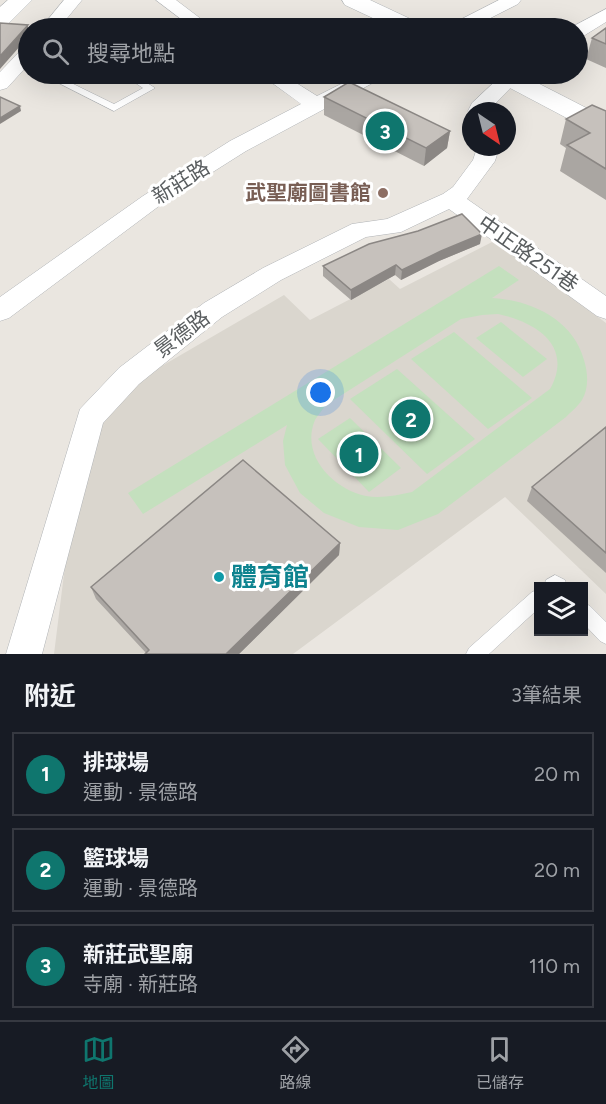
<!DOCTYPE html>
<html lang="zh-TW">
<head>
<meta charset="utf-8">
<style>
	body { margin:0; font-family:Figtree,"Noto Sans TC",sans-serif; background:#242831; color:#f1f3f6 }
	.controls { position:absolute; right:18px; bottom:18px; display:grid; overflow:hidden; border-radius:0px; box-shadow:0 6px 24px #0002 }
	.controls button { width:54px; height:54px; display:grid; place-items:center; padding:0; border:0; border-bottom:2px solid #363941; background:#171b24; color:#f1f3f6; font:30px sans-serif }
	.compass { position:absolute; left:462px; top:102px; width:54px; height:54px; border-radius:50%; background:#171b24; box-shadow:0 6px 24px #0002; rotate:145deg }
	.you { position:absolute; left:321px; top:393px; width:21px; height:21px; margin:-15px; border:4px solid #fff; border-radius:50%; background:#1a73e8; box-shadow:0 0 0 9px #1a73e833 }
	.badge { display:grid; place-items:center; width:39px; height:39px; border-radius:50%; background:#0f766e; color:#fff; font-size:20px; font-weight:700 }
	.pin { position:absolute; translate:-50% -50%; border:3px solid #fff; box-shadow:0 2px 6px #0006 }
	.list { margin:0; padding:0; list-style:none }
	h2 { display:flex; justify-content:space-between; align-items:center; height:78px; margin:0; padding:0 24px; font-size:26px }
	h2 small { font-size:20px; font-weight:400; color:#9ea1a6 }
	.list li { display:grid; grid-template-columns:39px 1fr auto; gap:18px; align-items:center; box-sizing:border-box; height:84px; margin:0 12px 12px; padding:0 12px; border:2px solid #363941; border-radius:0px }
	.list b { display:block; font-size:22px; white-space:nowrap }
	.list p { margin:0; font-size:20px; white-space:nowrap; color:#9ea1a6 }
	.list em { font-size:20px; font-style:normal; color:#9ea1a6 }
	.icon { flex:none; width:33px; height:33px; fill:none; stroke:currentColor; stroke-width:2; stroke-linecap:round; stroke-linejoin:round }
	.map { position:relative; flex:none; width:606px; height:654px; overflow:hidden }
	.search { position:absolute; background:#171b24; box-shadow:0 6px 24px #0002; left:18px; right:18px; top:18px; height:66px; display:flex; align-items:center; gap:15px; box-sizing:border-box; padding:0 21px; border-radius:33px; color:#9ea1a6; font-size:22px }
	.sheet { height:366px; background:#171b24 }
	nav { display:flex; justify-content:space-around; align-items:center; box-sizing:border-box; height:84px; border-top:2px solid #363941; background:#171b24; font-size:16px; color:#9ea1a6 }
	nav a { display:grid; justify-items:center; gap:3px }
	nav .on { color:#0f766e }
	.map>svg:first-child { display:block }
</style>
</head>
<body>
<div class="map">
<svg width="606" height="654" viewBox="0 0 606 654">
	<rect width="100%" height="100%" fill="#eae6e0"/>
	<!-- education -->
	<path fill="#dad6ce" d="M496,240L606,323V594L505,497L293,654H54L70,526L98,421L136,381L284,295L310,320L389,279L400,289Z"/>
	<!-- green -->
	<g fill="#c4e0be" fill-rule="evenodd">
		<path d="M499,266L519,280L492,298C530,300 573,319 584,360C588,373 589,388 582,400C578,406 571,412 566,417L438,514L398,530L359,527L324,513L300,493L285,465L283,441L287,425L143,514L128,493ZM498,314C536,322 574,346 550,389L412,492C397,495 381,499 366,496C333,489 300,455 315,420C318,415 323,409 326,405L461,319L482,315Z"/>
		<path d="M501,322L547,359L523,377L476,338Z"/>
		<path d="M454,332L532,398L488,429L411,359Z"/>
		<path d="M397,369L475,439L427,474L350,399Z"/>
		<path d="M350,418L401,468L369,492L318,439Z"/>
	</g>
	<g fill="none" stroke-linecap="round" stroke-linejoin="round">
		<defs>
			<g id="lane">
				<path d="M41,74H53L114,104L143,88L122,74H133L155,88L114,111Z"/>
				<path d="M555,575L565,580L567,586H544L546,580Z"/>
				<path d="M538,590V609L489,654H466L469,648L532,592Z"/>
				<path d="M584,603L590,606L606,622V644L600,641L584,624Z"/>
			</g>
			<g id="street">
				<path d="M64,0H82L59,28H41Z"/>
				<path d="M156,0H176L213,28H193Z"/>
				<path d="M499,0H521L518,4L471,28H449L452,24Z"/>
				<path d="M606,9V22L585,35L578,36V28H570Z"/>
				<path d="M28,48V65L7,88L0,90V72L21,50Z"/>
				<path d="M260,74H282L317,96L361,74H385L382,78L246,151L159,206L9,318L0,321V297L143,196L230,141L301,104Z"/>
				<path d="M503,74H524L488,111H471V115L468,111L472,103Z"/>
				<path d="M474,147H496L498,151L495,161L467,199L606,296V319L597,316L449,209L401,232L366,237L281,280L222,317L139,384L103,423L42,654H6L80,409L119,368L204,303L263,268L352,224L387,219L443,194L453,187L473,160L476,151Z"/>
			</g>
			<g id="secondary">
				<path d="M8,0H32L8,24L0,26V7Z"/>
				<path d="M342,0H370L419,23L422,28H394L345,5Z"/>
				<path d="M490,74H520L606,118V136L597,134L493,79Z"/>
			</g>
		</defs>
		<!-- lane casing -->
		<use href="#lane" stroke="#b0b3b6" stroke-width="1"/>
		<!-- street casing -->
		<use href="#street" stroke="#b0b3b6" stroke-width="1"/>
		<!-- secondary casing -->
		<use href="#secondary" stroke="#b0b4b6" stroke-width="1"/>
		<!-- lane -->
		<use href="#lane" fill="#fff" fill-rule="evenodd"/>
		<!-- street -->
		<use href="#street" fill="#fff" fill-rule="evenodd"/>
		<!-- secondary -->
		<use href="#secondary" fill="#fff" fill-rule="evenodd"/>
	</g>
	<!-- wall -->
	<g fill="#aaa6a2">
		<path d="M606,28V68L586,59L592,38Z"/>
		<path d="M324,97L450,131L447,148L424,166L324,115Z"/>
		<path d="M604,111H606V200L560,171L566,148L560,144L566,119Z"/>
		<path d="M480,244L439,261L401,280L395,275L351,300L323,276V266Z"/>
		<path d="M606,427V573L527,501L532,487Z"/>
		<path d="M340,543L339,555L239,654H145L146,653L96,599L91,587Z"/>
	</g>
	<!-- shaded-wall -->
	<g fill="#8b8784">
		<path d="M28,25V37L0,69V56Z"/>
		<path d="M20,106L21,111L0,124V118Z"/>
		<path d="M450,131L447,148L424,166L426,148Z"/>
		<path d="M482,234L480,244L439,261L401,280L402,270L441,251Z"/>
		<path d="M396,265L395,275L351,300V290Z"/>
		<path d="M340,543L339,555L239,654H226Z"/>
	</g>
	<!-- building -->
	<g fill="#c6c1bc" stroke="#8b8784" stroke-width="1.5">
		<path d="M0,23L28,25L0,56Z"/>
		<path d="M606,28V44L592,38Z"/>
		<path d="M349,82L450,131L426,148L324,97Z"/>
		<path d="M0,97L20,106L0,118Z"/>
		<path d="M592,105L606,111V169L567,145L590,133L566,119Z"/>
		<path d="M462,214L482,234L441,251L402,270L396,265L351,290L323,266L369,244L418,231Z"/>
		<path d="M606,427V553L532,487Z"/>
		<path d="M243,460L340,543L226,654H145L149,650L91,587Z"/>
	</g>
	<!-- markers -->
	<circle fill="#8d6e63" stroke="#fff" stroke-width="2" cx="383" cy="193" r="6"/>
	<circle fill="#0f9aa8" stroke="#fff" stroke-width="2" cx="219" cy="577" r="6"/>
	<g text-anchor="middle" stroke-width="6" stroke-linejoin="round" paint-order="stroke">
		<!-- street labels -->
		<g font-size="21" fill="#595d5f" stroke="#fff">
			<text transform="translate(181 182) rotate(-32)" y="7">新莊路</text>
			<text transform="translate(528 254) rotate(35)" y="7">中正路251巷</text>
			<text transform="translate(182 334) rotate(-37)" y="7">景德路</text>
		</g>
		<!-- education labels -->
		<g font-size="21" font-weight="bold" fill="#785e54" stroke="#fff" text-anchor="end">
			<text x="371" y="200">武聖廟圖書館</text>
		</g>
		<!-- near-culture labels -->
		<g font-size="26" font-weight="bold" fill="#0d838f" stroke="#fff" text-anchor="start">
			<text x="231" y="586">體育館</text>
		</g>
	</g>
</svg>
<div class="controls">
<button><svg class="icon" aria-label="layers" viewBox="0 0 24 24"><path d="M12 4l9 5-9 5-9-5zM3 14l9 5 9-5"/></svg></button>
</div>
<svg class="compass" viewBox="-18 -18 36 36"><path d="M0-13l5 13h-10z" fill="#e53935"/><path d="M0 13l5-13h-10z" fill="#9ea1a6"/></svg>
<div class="you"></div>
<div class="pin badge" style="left:359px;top:454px">1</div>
<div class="pin badge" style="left:411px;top:419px">2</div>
<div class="pin badge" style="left:385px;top:131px">3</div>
<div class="search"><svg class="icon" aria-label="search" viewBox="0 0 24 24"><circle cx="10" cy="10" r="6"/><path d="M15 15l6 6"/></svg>搜尋地點</div>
</div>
<section class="sheet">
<h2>附近<small>3筆結果</small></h2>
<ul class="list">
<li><span class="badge">1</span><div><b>排球場</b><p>運動 · 景德路</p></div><em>20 m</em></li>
<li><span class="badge">2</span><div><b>籃球場</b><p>運動 · 景德路</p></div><em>20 m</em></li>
<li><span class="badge">3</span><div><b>新莊武聖廟</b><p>寺廟 · 新莊路</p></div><em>110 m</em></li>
</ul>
</section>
<nav>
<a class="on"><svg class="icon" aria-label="map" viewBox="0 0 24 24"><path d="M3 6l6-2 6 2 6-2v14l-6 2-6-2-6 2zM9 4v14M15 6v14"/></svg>地圖</a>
<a><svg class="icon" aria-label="directions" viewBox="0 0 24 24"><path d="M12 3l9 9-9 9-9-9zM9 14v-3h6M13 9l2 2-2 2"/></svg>路線</a>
<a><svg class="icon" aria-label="saved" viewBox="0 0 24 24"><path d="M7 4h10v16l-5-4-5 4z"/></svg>已儲存</a>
</nav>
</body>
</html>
